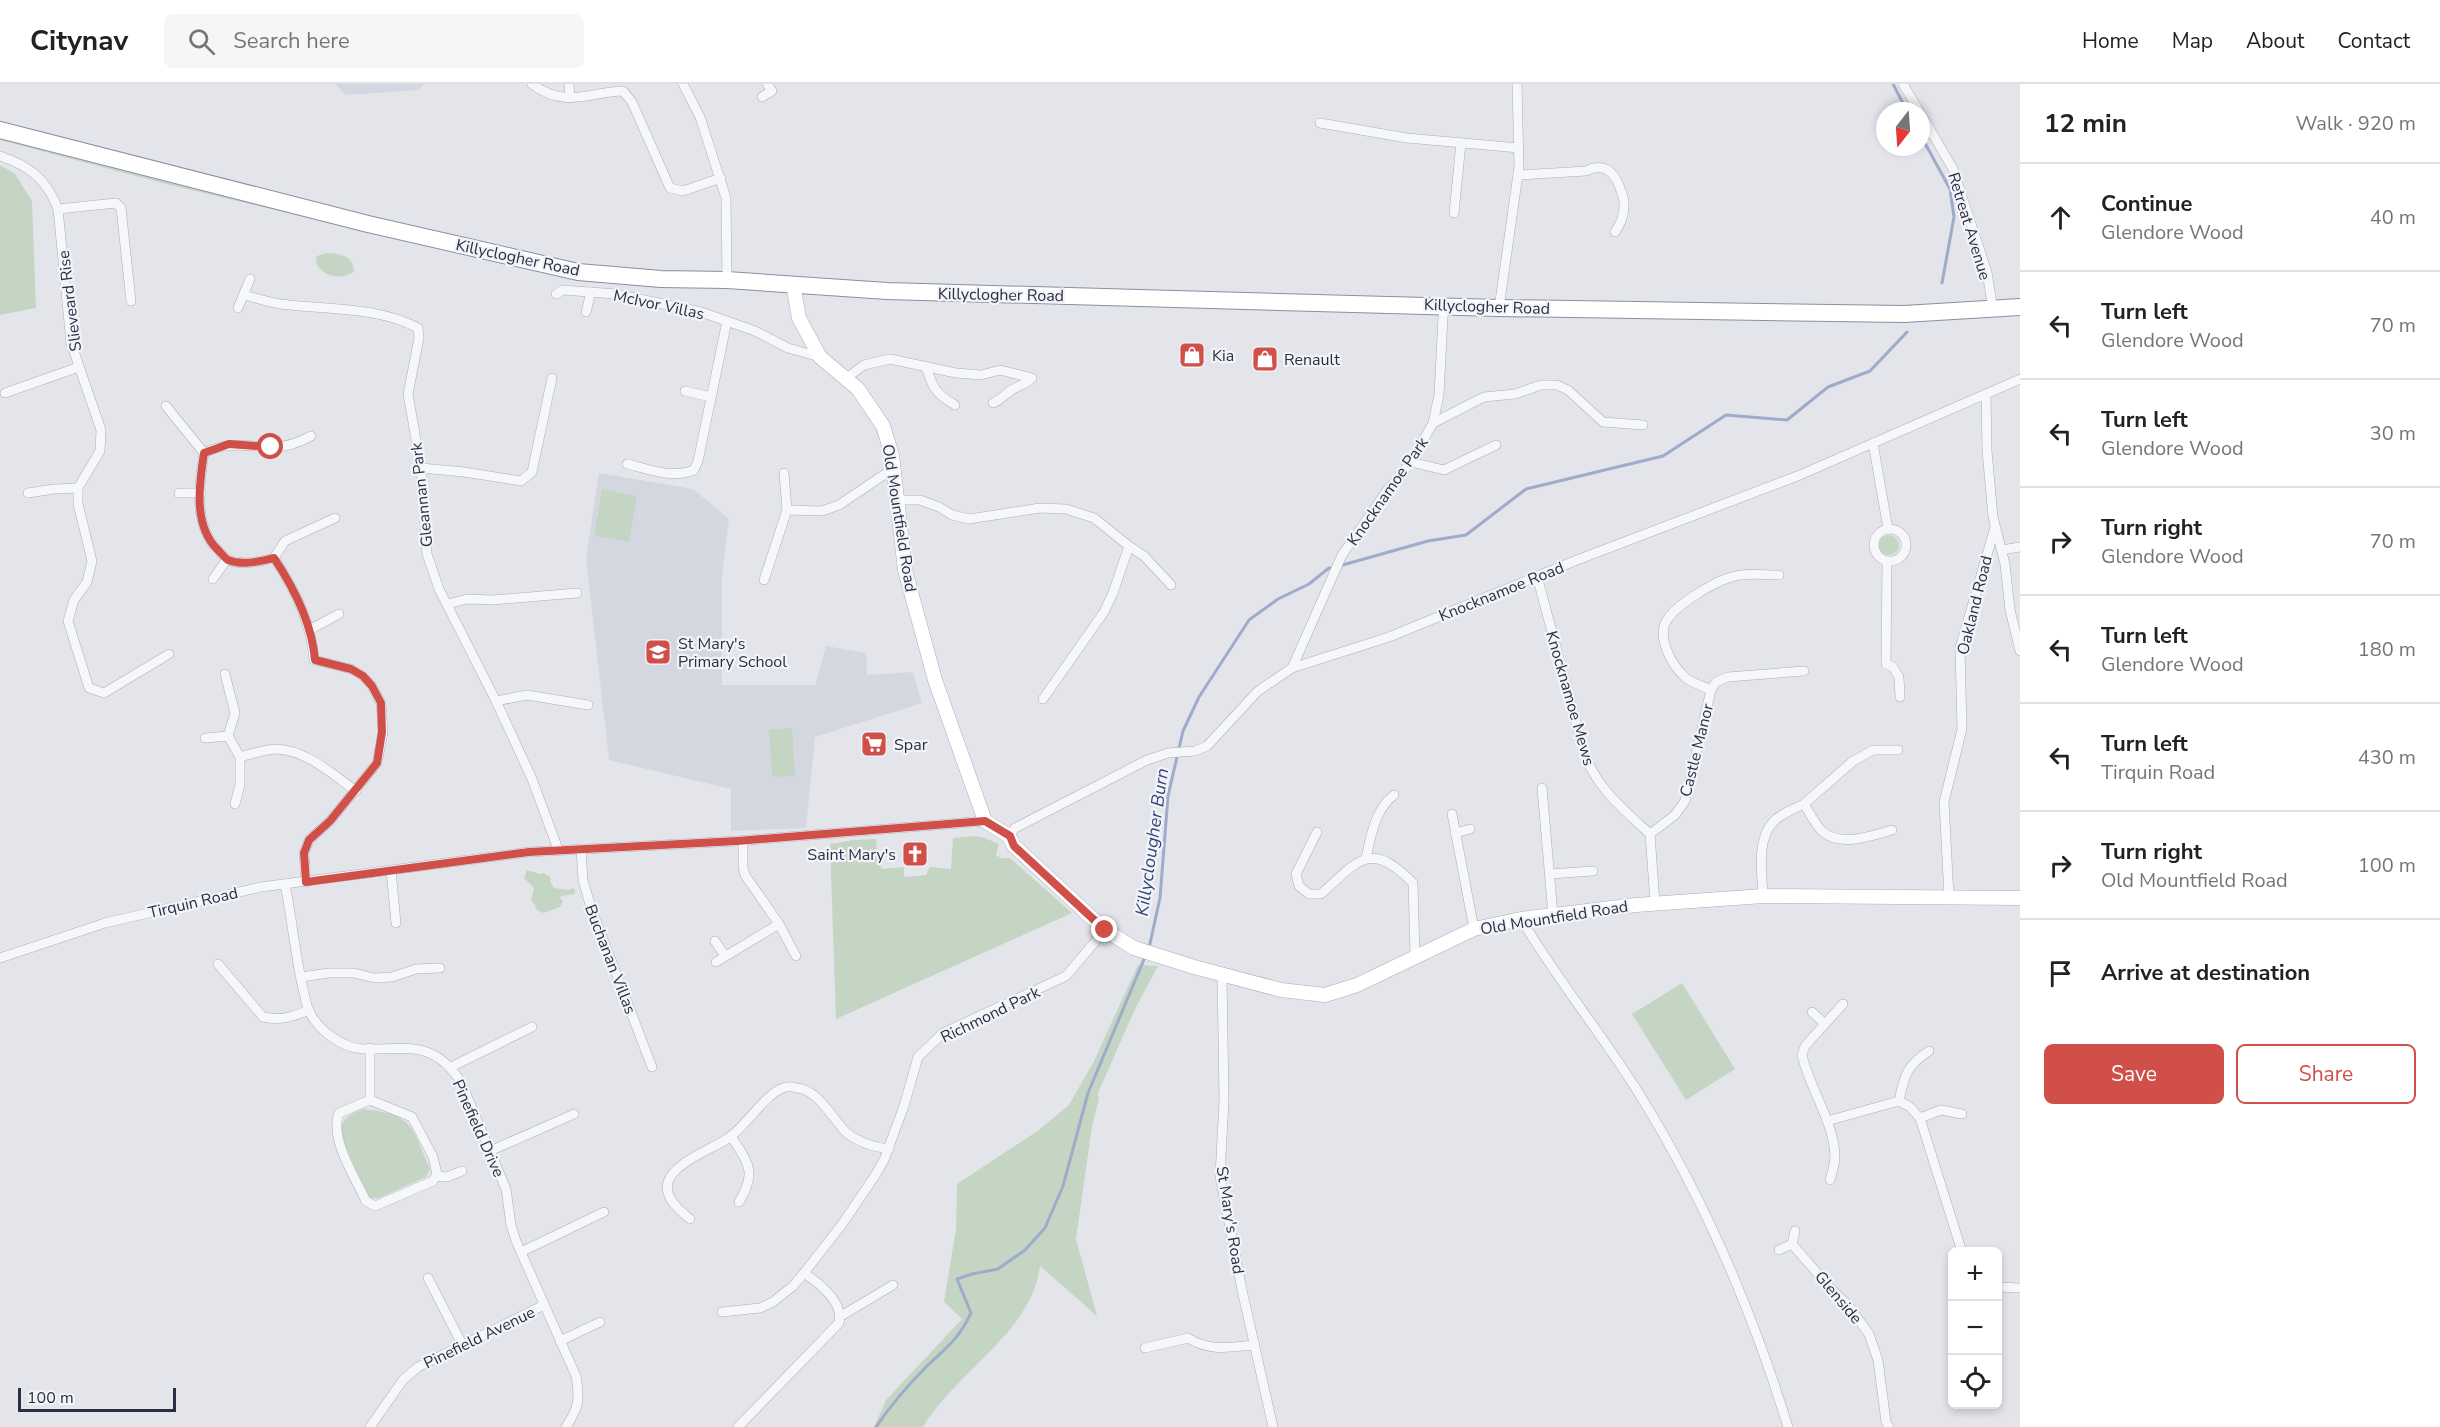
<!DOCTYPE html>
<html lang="en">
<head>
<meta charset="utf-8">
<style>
	body { margin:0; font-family:"Nunito Sans",sans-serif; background:#f6f6f6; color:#222 }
	.controls { position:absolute; right:18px; bottom:18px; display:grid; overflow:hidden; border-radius:9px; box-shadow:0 3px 9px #0003 }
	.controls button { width:54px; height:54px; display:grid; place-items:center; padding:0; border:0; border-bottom:2px solid #e0e0e0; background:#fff; color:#222; font:30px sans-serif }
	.compass { position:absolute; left:1876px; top:18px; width:54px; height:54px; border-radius:50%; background:#fff; box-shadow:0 3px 9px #0003; rotate:197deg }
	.scale { position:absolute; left:18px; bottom:15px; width:158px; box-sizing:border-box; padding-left:6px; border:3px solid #2b2f44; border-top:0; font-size:16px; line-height:21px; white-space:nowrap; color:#2b2f44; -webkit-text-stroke:4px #f3f4f9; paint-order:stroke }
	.stop { position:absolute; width:18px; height:18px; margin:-14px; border:4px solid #d04f48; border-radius:50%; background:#fff }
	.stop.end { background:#d04f48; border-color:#fff; box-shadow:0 2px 6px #0008 }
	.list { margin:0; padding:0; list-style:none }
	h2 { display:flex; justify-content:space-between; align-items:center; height:78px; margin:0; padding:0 24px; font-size:26px }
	h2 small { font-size:20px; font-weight:400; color:#767676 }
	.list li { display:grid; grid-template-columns:39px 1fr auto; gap:18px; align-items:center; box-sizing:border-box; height:108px; padding:0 24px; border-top:2px solid #e0e0e0 }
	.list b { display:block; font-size:22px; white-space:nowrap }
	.list p { margin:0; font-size:20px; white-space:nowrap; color:#767676 }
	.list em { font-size:20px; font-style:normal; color:#767676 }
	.actions { display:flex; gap:12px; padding:18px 24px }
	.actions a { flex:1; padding:14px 0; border:2px solid #d04f48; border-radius:9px; text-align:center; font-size:21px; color:#d04f48 }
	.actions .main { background:#d04f48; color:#fff }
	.icon { flex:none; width:33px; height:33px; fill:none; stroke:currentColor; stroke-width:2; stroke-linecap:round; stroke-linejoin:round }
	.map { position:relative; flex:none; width:2020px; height:1343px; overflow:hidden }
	header { display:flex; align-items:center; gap:36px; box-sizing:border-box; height:84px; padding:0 30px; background:#fff; border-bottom:2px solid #e0e0e0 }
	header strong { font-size:28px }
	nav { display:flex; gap:33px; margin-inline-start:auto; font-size:21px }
	.search { width:420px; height:54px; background:#f6f6f6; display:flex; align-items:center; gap:15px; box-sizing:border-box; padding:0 21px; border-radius:9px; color:#767676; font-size:22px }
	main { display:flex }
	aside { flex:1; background:#fff }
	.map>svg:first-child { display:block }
</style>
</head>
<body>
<header>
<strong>Citynav</strong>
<div class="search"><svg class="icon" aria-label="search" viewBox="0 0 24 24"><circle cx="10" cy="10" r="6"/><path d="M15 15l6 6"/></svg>Search here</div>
<nav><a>Home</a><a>Map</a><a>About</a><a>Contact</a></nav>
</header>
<main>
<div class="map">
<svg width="2020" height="1343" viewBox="0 0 2020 1343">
	<rect width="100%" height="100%" fill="#e3e5eb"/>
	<!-- built -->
	<g fill="#d5d7e0">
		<path d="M335,0H424L418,6L346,11Z"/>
		<path d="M599,389L693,405L729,435L722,491V601H815L826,562L866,569L867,591L913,588L922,619L815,653L806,744L731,747V705L609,676L586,474Z"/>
	</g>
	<!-- green -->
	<g fill="#c5d5c4">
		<path d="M0,53L362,147L162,99L0,56Z"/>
		<path d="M0,81L15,90L32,117L36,224L0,231Z"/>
		<path d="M326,169C340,169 353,172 354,187C343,197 321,193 316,178L317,172Z"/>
		<path d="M602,405L637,412L629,458L594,452Z"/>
		<circle cx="1889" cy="461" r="10"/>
		<path d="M792,644L795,692L772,693L769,646Z"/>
		<path d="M975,752L985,754L999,760L996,771L1001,774H1010L1072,829L836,935L830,760L854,756L876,755L878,777L882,785L904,783V793L926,791L930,783L951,785L953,754Z"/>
		<path d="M527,786L540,790L544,789L551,794L550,797L554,804L568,806L574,804L575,810L561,812L560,814L563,817L560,823L543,829L535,825L536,822L531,817L534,804L524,794Z"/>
		<path d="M1138,881L1158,882L1135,925L1098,1009L1099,1015L1092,1042L1076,1155L1097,1232L1040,1182C1033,1247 954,1290 923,1343H874L886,1316L962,1235L944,1218L956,1145L957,1100L1039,1046L1069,1021L1094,977Z"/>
		<path d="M1682,899L1735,985L1686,1016L1632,930Z"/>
		<path d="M363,1025C414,1030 411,1042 430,1085L426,1093L379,1114H369L341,1052C340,1035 348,1031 363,1025Z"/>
	</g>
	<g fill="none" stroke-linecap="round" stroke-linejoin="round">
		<!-- stream -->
		<g stroke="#9eabcb" stroke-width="3">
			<path d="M1893,0L1907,27"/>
			<path d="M1921,52L1950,105L1954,133L1942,199"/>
			<path d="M1339,482L1428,457L1466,451L1526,405L1663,372L1726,331L1787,336L1828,303L1870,287L1907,248"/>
			<path d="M1149,864L1160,814L1168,712L1183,647L1199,613L1249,536L1278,515L1309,500L1329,484H1333"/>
			<path d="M876,1343C891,1321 908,1301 927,1282C948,1262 958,1256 971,1229L957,1195L972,1190L998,1185L1025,1166L1045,1144L1063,1102L1088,1009L1145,873"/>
		</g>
		<defs>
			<g id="street">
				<path d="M532,0C566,25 588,8 623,7L632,18L670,104L683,107L721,94"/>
				<path d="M569,0L570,14"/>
				<path d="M683,0L700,33L726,114L727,196"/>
				<path d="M1903,0L1919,27"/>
				<path d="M762,13L772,7L767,0"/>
				<path d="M1921,30L1953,85L1987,188L1993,226"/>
				<path d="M1320,39L1407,54L1519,64"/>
				<path d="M0,72C30,82 47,96 58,125L71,259L101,346L100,367L78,404V420L92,477L87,498L74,516L68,537L89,604L104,609L169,570"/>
				<path d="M1518,91L1586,87C1603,78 1614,87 1620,104C1622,110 1625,116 1624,122C1624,133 1620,140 1615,148"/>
				<path d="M58,125L116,119L121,124L131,217"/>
				<path d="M1454,129L1461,59"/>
				<path d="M556,210L563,206L616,210L701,228L755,247L788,264L820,273"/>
				<path d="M244,211C256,214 268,218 280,220C326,226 376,222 418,244L419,254L408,310L421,384L427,470L439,505L496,617L532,695L558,765"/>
				<path d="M238,224L250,195"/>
				<path d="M1499,224L1519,83L1517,0"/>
				<path d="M586,228L591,208"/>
				<path d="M926,283C933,304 935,309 955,321"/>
				<path d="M845,295L864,281L890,275L956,289L981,291L1000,286L1032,294C1025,301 1017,302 1010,307C1003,312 1001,316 993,319"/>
				<path d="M685,307L711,313"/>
				<path d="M5,309L79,283"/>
				<path d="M1986,311L1987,367L1993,433L2005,480L2010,526L2020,567"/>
				<path d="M166,322L204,369C199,401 193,441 218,466C221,469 225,474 228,476C243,482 260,477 274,474"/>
				<path d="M1433,339L1484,313L1515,310L1541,301H1557L1568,306L1603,338L1643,341"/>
				<path d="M1873,359L1888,445"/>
				<path d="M204,369C227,357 245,362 270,363C285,364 298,359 311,352"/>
				<path d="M1411,378L1444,386L1496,361"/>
				<path d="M627,380C648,385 672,395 694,386L698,377L727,237"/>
				<path d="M421,384L464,388L521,397L532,388L552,294"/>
				<path d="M28,409L54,405L78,404"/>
				<path d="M179,409H201"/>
				<path d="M897,416H920L939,423L952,431L969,435L1040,424L1066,425L1094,434L1129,462L1113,509L1104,528L1043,615"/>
				<path d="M787,426L822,427L839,421L894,384"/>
				<circle cx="1890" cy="461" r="16"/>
				<path d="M1129,462L1144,472L1171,501"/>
				<path d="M2002,466L2020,463"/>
				<path d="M1887,477L1886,580L1893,583L1899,593L1900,613"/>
				<path d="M1537,492L1585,672C1599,706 1623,725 1650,750"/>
				<path d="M213,495L227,475"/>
				<path d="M764,496L787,426L784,389"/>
				<path d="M448,520L467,515L493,516L577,509"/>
				<path d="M309,546L339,530"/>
				<path d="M1292,584L1342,471L1386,408L1411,378L1433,339L1439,311L1443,233L1446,221"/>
				<path d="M225,590L235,629L228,652L240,673V701L235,720"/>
				<path d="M1711,606C1703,602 1692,599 1686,594C1672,582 1656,553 1667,536C1676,521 1711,500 1728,494C1744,488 1762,491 1779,491"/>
				<path d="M496,617L527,611L588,621"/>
				<path d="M205,654L228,652"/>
				<path d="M240,673C252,670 266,665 277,665C308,667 332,690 356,707"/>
				<path d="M1542,704L1553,831"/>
				<path d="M1804,720L1852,678L1873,666H1898"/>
				<path d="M1452,730L1474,845"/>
				<path d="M1317,748L1296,790L1299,802L1309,810H1321C1358,777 1370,755 1413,799L1415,872"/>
				<path d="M1455,749L1470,745"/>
				<path d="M1009,752L1015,744L1147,676L1168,669L1195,667L1207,662L1258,607L1292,584L1389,553L1577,476L1800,391L2020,295"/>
				<path d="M743,756V783L745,791L779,840L796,872"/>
				<path d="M581,765L583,796L591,824L652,983"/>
				<path d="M1366,774C1371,752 1375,725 1394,711"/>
				<path d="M391,786L396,839"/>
				<path d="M1550,790L1593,787"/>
				<path d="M306,798L304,769L309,756L330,737L377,679L383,648L381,619L372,602L363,592L351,585L314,576C312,540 294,504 274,474L285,457L335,434"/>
				<path d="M285,800C292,835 295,870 303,905C305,912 306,920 309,927C318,946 342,964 363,965C407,966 433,955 461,998L506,1105L511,1141L516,1157L576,1292C580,1316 579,1323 566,1343"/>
				<path d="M1763,812C1762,789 1756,755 1774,737C1782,729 1794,725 1804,720C1810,729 1815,741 1823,748C1841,763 1872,752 1892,746"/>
				<path d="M1949,813L1944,718L1962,645L1960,564L1995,443"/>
				<path d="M1655,819L1650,750L1675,731L1685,717L1711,606L1716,598L1728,593L1804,587"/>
				<path d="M1521,835C1557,895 1601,949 1638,1008C1703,1112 1752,1226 1788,1343"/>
				<path d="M715,857L725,872"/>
				<path d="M0,874L105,839L261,803L529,768L737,757L985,737"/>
				<path d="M716,878L779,840"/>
				<path d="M218,880L263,933C281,937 292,933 309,926"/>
				<path d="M1222,890L1224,1016L1220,1092L1242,1206L1273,1343"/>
				<path d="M301,893L329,889H354L374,894L392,893L416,885L440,884"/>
				<path d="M1812,928L1825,940"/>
				<path d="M451,983L532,943"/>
				<path d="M370,1016L412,1033L433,1073L437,1090L433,1097L375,1122L366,1117C355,1093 329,1054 339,1029L370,1016V964"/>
				<path d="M1899,1017C1904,992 1907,981 1929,967"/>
				<path d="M1920,1034L1941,1026L1962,1030"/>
				<path d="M1827,1037L1899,1017L1910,1023L1920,1034L1962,1168"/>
				<path d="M731,1052C749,1081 757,1087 739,1118"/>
				<path d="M490,1067L574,1030"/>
				<path d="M436,1092L447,1093L462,1087"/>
				<path d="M1830,1096C1832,1089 1835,1080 1835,1073C1834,1037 1810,1006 1802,971L1805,962L1843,920"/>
				<path d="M690,1135C679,1126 664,1114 668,1098C674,1078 713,1065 730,1053C745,1042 767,1009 783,1004C787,1002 793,1003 797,1004C819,1006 832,1035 847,1049C858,1058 875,1063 889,1065"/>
				<path d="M1795,1147L1792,1160L1831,1205L1848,1221L1869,1250L1878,1276L1886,1338L1889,1343"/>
				<path d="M1779,1166L1792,1160"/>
				<path d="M521,1168L604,1128"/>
				<path d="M428,1194L462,1260"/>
				<path d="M1998,1203L2020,1204"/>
				<path d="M722,1228L760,1224L773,1218L793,1202L804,1189L843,1139L876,1090L884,1076L904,1022L918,973L943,949L1066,892L1105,846"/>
				<path d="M841,1232L893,1201"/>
				<path d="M560,1257L600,1238"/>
				<path d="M1145,1264L1188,1254C1211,1268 1229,1263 1255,1261"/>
				<path d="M370,1343L403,1296L418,1283L544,1221"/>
				<path d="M738,1343L839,1239C844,1218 819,1199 804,1189"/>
			</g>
			<path id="secondary" d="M793,200L799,234L820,273L858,305L883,342L892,371L905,486L935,596L985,737L1009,752L1014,762L1105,846L1134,864L1194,883L1281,906L1325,911L1357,901L1474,845L1521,835L1636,821L1763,812L2020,814"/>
			<path id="highway" d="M0,46L368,140L578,188L661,195L727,196L887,207L1499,224L1904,230L2020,223"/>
		</defs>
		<!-- street casing -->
		<use href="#street" stroke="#acaeb9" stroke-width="10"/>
		<!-- secondary casing -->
		<use href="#secondary" stroke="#acaeb9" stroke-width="15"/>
		<!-- highway casing -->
		<use href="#highway" stroke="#8a8fa2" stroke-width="18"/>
		<!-- street -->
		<use href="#street" stroke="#f6f7f9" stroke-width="9"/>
		<!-- secondary -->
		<use href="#secondary" stroke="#fff" stroke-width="14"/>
		<!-- highway -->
		<use href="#highway" stroke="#fff" stroke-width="16"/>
	</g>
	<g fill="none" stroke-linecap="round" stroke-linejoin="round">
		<!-- route -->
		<path stroke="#d04f48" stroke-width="8" d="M271,363L229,360L204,369C199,401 193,442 218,466C221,469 225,474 228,476C243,482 260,477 274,474C294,504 312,540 315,576L351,585L363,592L372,602L381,619L382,648L377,679L330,737L309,756L304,769L306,798L529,768L737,757L985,737L1010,752L1014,762L1105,846"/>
	</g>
	<!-- icons -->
	<defs>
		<symbol id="shop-square" viewBox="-11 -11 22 22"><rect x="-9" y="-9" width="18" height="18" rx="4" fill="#d04f48" stroke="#f3f4f9"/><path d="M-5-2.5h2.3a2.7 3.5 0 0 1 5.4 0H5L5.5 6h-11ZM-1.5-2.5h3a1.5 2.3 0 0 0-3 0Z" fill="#fff"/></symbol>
		<symbol id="school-square" viewBox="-11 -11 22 22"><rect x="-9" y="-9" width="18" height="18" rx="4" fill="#d04f48" stroke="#f3f4f9"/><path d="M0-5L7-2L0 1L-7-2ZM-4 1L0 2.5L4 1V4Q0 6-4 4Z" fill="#fff"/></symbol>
		<symbol id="supermarket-square" viewBox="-11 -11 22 22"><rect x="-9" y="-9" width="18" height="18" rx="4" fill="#d04f48" stroke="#f3f4f9"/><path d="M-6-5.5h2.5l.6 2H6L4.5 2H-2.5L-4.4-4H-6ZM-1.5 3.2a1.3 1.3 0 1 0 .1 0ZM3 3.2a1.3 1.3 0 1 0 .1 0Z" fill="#fff"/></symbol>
		<symbol id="church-square" viewBox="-11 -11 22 22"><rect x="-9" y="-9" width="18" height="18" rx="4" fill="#d04f48" stroke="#f3f4f9"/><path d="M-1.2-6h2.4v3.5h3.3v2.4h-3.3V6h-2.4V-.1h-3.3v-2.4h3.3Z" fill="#fff"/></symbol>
	</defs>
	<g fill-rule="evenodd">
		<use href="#shop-square" x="1177" y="256" width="30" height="30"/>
		<use href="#shop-square" x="1250" y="260" width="30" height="30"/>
		<use href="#school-square" x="643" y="553" width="30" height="30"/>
		<use href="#supermarket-square" x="859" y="645" width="30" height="30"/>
		<use href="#church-square" x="900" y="755" width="30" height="30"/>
	</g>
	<g text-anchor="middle" stroke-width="4.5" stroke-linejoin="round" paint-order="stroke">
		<!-- street labels -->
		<g font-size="16" fill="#2b2f44" stroke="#f3f4f9">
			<text transform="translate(1970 142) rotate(73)" y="6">Retreat Avenue</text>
			<text transform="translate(518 173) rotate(12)" y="6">Killyclogher Road</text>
			<text transform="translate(1001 210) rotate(1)" y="6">Killyclogher Road</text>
			<text transform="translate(69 217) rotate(-97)" y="6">Slieveard Rise</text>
			<text transform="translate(659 220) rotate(12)" y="6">McIvor Villas</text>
			<text transform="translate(1487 222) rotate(2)" y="6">Killyclogher Road</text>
			<text transform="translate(1387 407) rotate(-55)" y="6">Knocknamoe Park</text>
			<text transform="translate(421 411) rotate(-96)" y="6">Gleannan Park</text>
			<text transform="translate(900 434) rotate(81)" y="6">Old Mountfield Road</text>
			<text transform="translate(1501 507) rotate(-22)" y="6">Knocknamoe Road</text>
			<text transform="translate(1974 521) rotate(-76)" y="6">Oakland Road</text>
			<text transform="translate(1571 614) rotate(74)" y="6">Knocknamoe Mews</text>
			<text transform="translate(1696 666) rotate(-76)" y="6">Castle Manor</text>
			<text transform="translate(193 818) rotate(-13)" y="6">Tirquin Road</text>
			<text transform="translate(1554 833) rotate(-9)" y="6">Old Mountfield Road</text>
			<text transform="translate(611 875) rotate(69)" y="6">Buchanan Villas</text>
			<text transform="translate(990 930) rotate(-26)" y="6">Richmond Park</text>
			<text transform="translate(479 1044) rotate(66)" y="6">Pinefield Drive</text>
			<text transform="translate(1231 1136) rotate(81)" y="6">St Mary's Road</text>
			<text transform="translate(1839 1213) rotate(50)" y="6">Glenside</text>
			<text transform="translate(479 1253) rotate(-26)" y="6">Pinefield Avenue</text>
		</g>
		<!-- poi labels -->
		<g font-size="16" fill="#2b2f44" stroke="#f3f4f9" text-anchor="start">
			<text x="1212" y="277">Kia</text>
			<text x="1284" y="281">Renault</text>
			<text x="678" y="565">St Mary's<tspan x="678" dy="18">Primary School</tspan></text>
			<text x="894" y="666">Spar</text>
			<text x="896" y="776" text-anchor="end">Saint Mary's</text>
		</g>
		<!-- water labels -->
		<g font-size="18" font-style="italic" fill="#344579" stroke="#f3f4f9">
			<text transform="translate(1152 758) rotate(-82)" y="6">Killyclougher Burn</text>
		</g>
	</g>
</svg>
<div class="controls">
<button>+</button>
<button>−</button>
<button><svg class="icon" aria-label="locate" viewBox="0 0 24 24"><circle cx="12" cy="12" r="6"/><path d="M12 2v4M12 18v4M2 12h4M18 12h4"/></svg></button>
</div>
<svg class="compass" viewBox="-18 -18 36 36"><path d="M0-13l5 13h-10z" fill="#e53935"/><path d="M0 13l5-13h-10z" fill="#767676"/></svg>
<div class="scale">100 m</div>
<div class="stop" style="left:271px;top:363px"></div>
<div class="stop end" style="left:1105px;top:846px"></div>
</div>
<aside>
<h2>12 min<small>Walk · 920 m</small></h2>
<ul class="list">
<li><svg class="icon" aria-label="ahead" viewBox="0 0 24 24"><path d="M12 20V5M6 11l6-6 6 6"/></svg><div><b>Continue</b><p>Glendore Wood</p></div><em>40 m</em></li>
<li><svg class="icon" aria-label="left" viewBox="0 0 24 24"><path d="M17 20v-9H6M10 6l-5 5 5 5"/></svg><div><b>Turn left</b><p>Glendore Wood</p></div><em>70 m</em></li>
<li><svg class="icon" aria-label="left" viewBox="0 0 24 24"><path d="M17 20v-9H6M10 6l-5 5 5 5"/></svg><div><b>Turn left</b><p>Glendore Wood</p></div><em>30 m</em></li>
<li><svg class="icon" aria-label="right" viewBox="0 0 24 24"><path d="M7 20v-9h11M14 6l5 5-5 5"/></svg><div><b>Turn right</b><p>Glendore Wood</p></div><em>70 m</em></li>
<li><svg class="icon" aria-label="left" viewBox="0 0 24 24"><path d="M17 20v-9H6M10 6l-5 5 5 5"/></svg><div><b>Turn left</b><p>Glendore Wood</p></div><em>180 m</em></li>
<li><svg class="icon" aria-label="left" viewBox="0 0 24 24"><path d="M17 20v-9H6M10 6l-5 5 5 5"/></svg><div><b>Turn left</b><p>Tirquin Road</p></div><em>430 m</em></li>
<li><svg class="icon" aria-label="right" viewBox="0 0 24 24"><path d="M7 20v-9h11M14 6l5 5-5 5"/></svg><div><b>Turn right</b><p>Old Mountfield Road</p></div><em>100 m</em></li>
<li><svg class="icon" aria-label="arrive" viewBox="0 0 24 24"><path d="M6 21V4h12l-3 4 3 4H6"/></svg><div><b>Arrive at destination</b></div></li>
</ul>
<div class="actions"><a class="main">Save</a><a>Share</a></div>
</aside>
</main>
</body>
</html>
